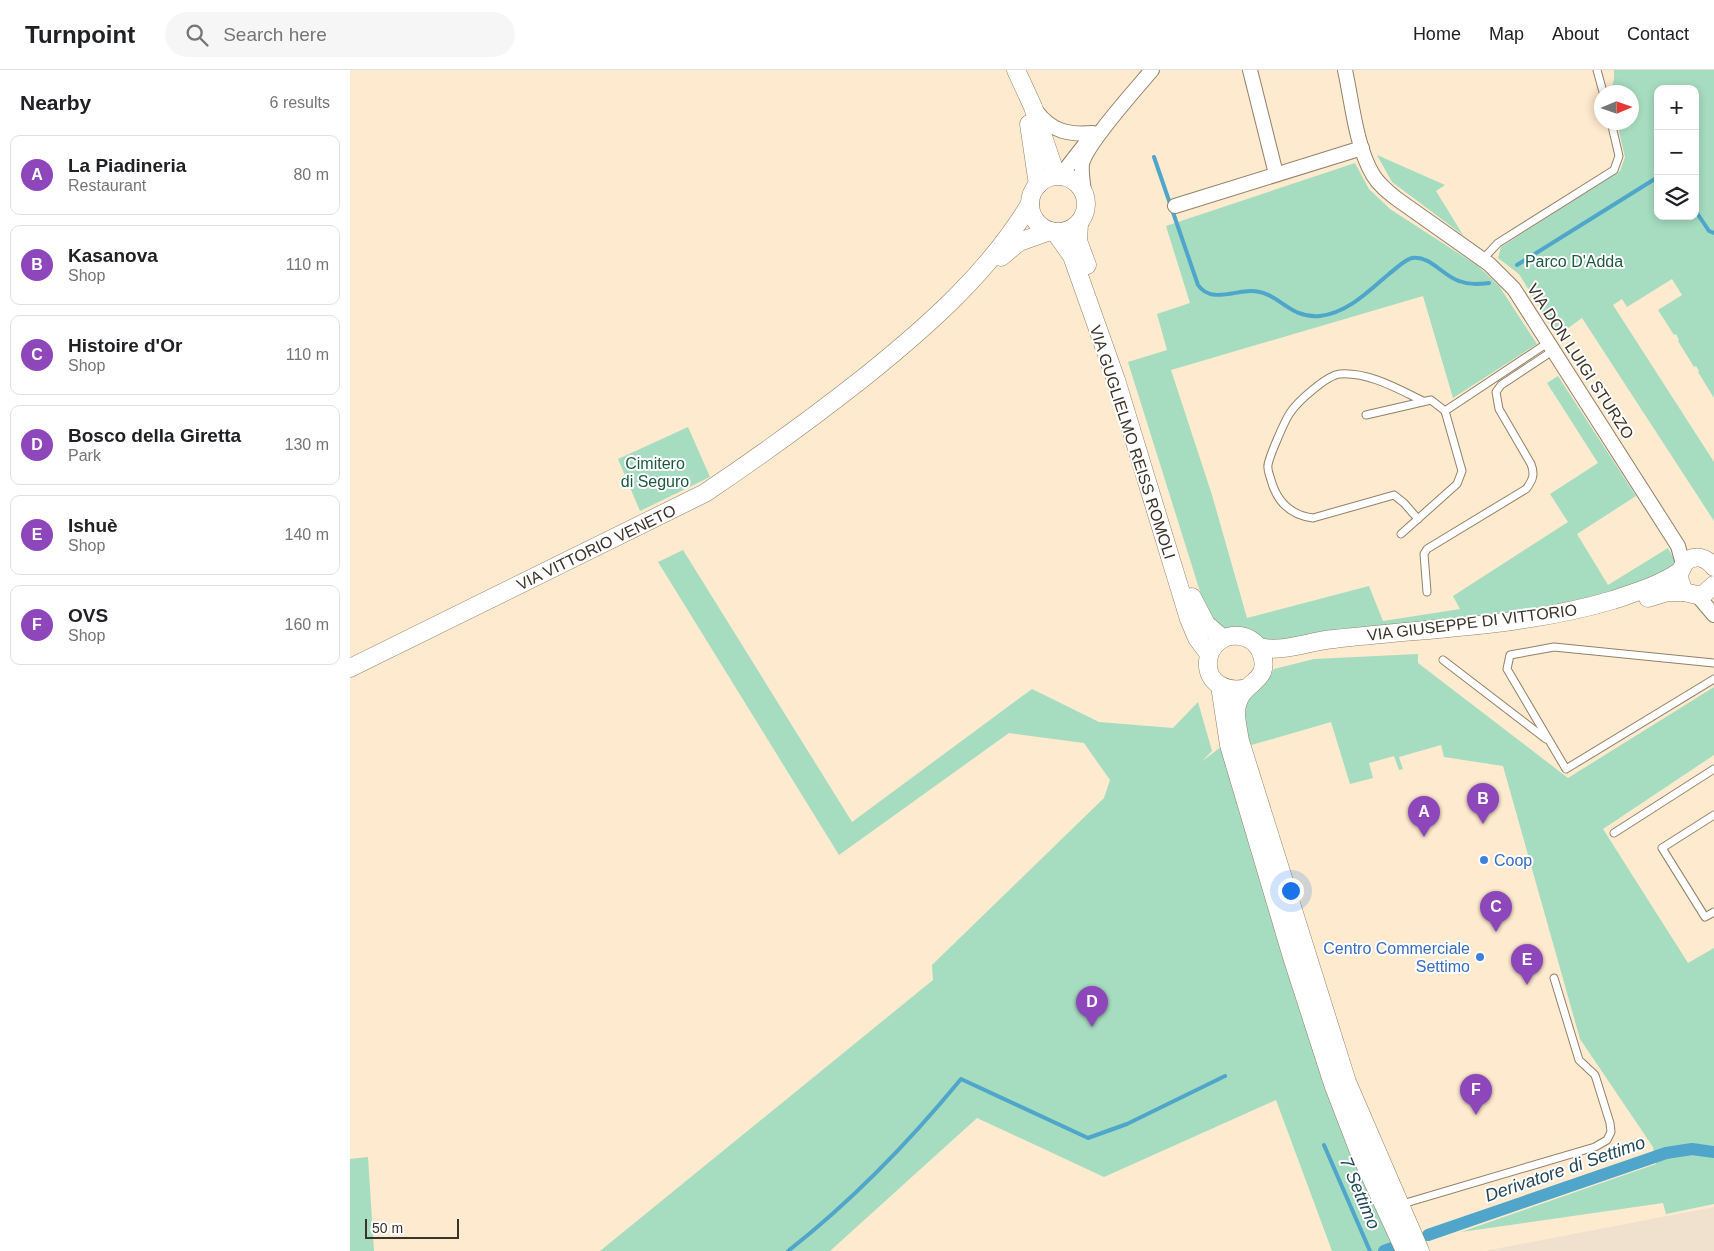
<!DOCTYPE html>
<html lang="en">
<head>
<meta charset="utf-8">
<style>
	body { margin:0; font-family:Arial,sans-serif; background:#f6f6f6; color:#202124 }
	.controls { position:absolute; right:15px; top:15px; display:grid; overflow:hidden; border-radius:10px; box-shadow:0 2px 8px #0003 }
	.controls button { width:45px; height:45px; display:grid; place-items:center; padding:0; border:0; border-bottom:1px solid #e0e0e0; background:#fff; color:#202124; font:25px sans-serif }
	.compass { position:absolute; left:1244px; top:15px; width:45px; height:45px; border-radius:50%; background:#fff; box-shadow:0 2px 8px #0003; rotate:88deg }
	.scale { position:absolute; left:15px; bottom:12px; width:94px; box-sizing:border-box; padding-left:5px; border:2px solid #3b3328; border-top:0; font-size:14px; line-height:18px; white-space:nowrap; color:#3b3328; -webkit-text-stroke:4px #fff; paint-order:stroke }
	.you { position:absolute; left:940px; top:820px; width:18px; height:18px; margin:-12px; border:4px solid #fff; border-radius:50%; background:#1a73e8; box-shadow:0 0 0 8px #1a73e833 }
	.badge { display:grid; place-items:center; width:32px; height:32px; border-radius:50%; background:#8d47bb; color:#fff; font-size:16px; font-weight:700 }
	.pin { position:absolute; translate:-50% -41px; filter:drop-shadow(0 1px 2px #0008) }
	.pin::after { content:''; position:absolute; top:26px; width:18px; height:15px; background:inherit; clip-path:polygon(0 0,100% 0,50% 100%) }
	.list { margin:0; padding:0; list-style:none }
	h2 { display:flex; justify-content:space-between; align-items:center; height:65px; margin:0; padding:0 20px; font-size:21px }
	h2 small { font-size:16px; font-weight:400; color:#757577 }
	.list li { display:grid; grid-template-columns:32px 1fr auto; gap:15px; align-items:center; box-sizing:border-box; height:80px; margin:0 10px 10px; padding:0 10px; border:1px solid #e0e0e0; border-radius:10px }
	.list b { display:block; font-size:19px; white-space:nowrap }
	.list p { margin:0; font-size:16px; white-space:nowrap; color:#757577 }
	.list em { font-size:16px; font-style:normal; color:#757577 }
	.icon { flex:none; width:28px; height:28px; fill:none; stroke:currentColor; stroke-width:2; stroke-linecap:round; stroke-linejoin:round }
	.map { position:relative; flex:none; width:1364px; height:1181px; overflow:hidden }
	header { display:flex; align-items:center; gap:30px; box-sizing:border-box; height:70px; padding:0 25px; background:#fff; border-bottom:1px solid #e0e0e0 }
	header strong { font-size:24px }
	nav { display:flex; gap:28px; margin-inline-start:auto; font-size:18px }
	.search { width:350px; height:45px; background:#f6f6f6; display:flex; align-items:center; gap:12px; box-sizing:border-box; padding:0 18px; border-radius:28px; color:#757577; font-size:19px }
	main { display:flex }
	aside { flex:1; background:#fff }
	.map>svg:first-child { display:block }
</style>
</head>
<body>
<header>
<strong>Turnpoint</strong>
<div class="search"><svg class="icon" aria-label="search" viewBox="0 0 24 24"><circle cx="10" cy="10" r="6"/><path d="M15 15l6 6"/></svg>Search here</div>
<nav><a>Home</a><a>Map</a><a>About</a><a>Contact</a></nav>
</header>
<main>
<aside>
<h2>Nearby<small>6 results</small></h2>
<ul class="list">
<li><span class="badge">A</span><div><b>La Piadineria</b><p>Restaurant</p></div><em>80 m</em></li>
<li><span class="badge">B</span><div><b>Kasanova</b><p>Shop</p></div><em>110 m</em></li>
<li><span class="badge">C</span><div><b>Histoire d'Or</b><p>Shop</p></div><em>110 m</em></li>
<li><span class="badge">D</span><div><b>Bosco della Giretta</b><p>Park</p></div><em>130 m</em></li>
<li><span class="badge">E</span><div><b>Ishuè</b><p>Shop</p></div><em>140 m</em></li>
<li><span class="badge">F</span><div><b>OVS</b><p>Shop</p></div><em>160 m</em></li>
</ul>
</aside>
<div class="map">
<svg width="1364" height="1181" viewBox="0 0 1364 1181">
	<rect width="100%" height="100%" fill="#feeacf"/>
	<!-- industrial -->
	<path fill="#f0e1ce" d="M1364,1137V1181H1135Z"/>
	<!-- green -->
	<g fill="#a6dcc0" fill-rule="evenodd">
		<path d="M1264,0H1364V328L1348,302L1349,301L1346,296L1344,297L1328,271L1329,270L1326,264L1324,265L1308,240L1332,225L1322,209L1277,237L1272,229L1263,235L1364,392V451L1232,248L1207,266L1169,204L1148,188L1151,177L1270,101L1275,87L1267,53L1282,52V22H1260L1264,10ZM1308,19H1345V146H1308Z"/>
		<path d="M1027,85L1095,115L1086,121L1113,165L1042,112Z"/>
		<path d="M1005,93L1019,119L1040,139L1128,196L1149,216L1187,274L1103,328L1073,226L821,300L862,425L897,548L1019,516L1033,551L1110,539L1103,526L1218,452L1200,424L1248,393L1197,313L1208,306L1286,426L1227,464L1258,515L1318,478L1325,491L1322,499L1244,531L1137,549L915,573L873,561L858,547L778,292L817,280L807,244L840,233L816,156Z"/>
		<path d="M338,357L360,407L290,441L268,389Z"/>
		<path d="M333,480L502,752L682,619L749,652L823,658L848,632L862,681L851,692L871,677L1048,1181H982L926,1030L754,1107L627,1048L480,1181H250L583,910L582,895L754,728L760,710L734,673L659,663L489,785L308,492Z"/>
		<path d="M1068,584V593L1218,708L1364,617V685L1253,759L1338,893L1364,878V1134L1316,1144L1313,1133L1111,1162L1306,1094L1303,1077L1230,969L1153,696L1094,687L1091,675L1049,687L1053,699L1049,700L1044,686L1019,693L1023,708L1000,714L981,652L898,676L892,633C902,620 916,614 924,599L964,589Z"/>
		<path d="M18,1087L24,1181H0V1089Z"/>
	</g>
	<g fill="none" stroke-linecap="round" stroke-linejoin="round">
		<!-- stream -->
		<g stroke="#4fa6ca" stroke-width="4">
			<path d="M804,87L848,215C860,233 884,221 901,221C929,221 938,249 970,246C998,243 1020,220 1040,203C1047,198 1054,190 1062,188C1080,185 1093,206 1109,211C1119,215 1129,214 1139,213"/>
			<path d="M1345,140L1359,161L1364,163"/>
			<path d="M1167,195L1308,107"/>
			<path d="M974,1075L1020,1181"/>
			<path d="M438,1181C502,1131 559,1072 611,1009L738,1068L777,1054L875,1006"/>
		</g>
		<!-- canal -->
		<g stroke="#4fa6ca" stroke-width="12">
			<path d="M1078,1165L1316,1083L1342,1079L1364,1082"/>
			<path d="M1034,1181L1048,1176"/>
		</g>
		<defs>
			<g id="service">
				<path d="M1247,0L1253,22"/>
				<path d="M1133,189L1148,173L1264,100L1269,86L1261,52"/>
				<path d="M1095,341L1199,272"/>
				<path d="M1016,345L1081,330L1095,341L1112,401L1107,414L1051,464"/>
				<path d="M1068,449L1054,433L1044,425L963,448C940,445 927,432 921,410C920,406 917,400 918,395C919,387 935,350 940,343C947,332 977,305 990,304C1019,302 1048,319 1073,331"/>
				<path d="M1077,522L1074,484L1077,479L1176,419C1183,410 1185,404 1181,394L1149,339L1146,322L1151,315L1204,280"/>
				<path d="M1093,590L1196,669"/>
				<path d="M1364,593L1204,577L1160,585L1157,599L1216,699L1364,609"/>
				<path d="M1364,745L1312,778L1355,847L1364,842"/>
				<path d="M1264,763L1364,699"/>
				<path d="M1049,1135L1245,1077L1257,1070L1261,1062L1260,1053L1245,1005L1229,990L1204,908"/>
			</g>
			<g id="minor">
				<path d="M900,0L926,104"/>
				<path d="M995,0C1002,32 1006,77 1023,105C1029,115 1038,122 1047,129L1139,194L1164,219L1328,476L1333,494"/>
				<path d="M687,42C702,62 720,65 743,63"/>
				<path d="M711,105L736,73"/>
				<path d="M734,122C733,113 731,103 732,94C736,74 787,18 802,0"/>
				<path d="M825,136L1012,78"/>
				<path d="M1347,525L1364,545"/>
			</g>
			<g id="tertiary">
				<path d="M666,0L683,37L706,105"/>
				<path d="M679,54L688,115"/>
				<circle cx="708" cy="134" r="28"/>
				<path d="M729,153L728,171L737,195"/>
				<path d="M705,162L722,186L766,310L839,549L847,568L859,584"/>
				<path d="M651,187L669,172L700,161"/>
				<path d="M1364,497C1356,487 1345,484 1335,492L1328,506L1334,522L1347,525L1354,524L1364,515"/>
				<path d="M842,527L856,554L872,568"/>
				<path d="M1298,528L1318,522H1334"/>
				<path d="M909,577C933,583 959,571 984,569C1077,558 1172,557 1263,530C1286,522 1308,516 1329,502"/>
				<path d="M0,598L355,423C410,386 464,347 517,305C579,255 639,202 680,134"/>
				<path d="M870,616L879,675L942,887L983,1014L1008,1079L1055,1181"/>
				<path d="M897,618C878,623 856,614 858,591C861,561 903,556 912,585C920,610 896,612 889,629C883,642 888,658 890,671L997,1012L1070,1181"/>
			</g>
		</defs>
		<!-- service casing -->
		<use href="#service" stroke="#938168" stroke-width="9"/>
		<!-- minor casing -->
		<use href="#minor" stroke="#938168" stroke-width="16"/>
		<!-- tertiary casing -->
		<use href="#tertiary" stroke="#938168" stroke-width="19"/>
		<!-- service -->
		<use href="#service" stroke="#fff" stroke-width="7"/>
		<!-- minor -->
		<use href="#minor" stroke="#fff" stroke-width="14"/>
		<!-- tertiary -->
		<use href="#tertiary" stroke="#fff" stroke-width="18"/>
	</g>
	<!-- markers -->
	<g fill="#3f7fe0" stroke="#fff" stroke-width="2">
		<circle cx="1134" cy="790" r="5"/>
		<circle cx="1130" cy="887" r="5"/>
	</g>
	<g text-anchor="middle" stroke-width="4" stroke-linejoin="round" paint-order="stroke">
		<!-- park labels -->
		<g font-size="16" fill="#1b5a40" stroke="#fff">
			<text x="1224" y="197">Parco D'Adda</text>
			<text x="305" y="399">Cimitero<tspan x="305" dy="18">di Seguro</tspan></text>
		</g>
		<!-- street labels -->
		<g font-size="16" fill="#3b3328" stroke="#fff">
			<text transform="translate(1231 291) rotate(57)" y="6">VIA DON LUIGI STURZO</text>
			<text transform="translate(783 372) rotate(72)" y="6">VIA GUGLIELMO REISS ROMOLI</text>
			<text transform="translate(246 477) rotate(-26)" y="6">VIA VITTORIO VENETO</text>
			<text transform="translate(1122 552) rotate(-7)" y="6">VIA GIUSEPPE DI VITTORIO</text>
		</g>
		<!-- shop labels -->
		<g font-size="16" fill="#366cbe" stroke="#fff" text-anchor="start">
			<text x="1144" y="796">Coop</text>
			<text x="1120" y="884" text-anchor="end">Centro Commerciale<tspan x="1120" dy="18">Settimo</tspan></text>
		</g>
		<!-- water labels -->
		<g font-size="18" font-style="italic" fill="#214858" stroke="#fff">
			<text transform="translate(1215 1099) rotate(-19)" y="6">Derivatore di Settimo</text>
			<text transform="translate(1010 1123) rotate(67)" y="6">7 Settimo</text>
		</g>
	</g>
</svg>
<div class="controls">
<button>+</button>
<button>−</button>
<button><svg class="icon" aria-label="layers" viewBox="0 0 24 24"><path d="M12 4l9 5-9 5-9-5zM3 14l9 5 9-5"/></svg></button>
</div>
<svg class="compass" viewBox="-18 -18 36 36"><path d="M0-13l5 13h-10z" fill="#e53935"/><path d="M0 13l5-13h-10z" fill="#757577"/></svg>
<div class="scale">50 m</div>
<div class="you"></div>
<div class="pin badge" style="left:1074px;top:767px">A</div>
<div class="pin badge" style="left:1133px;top:754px">B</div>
<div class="pin badge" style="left:1146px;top:862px">C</div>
<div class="pin badge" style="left:742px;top:957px">D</div>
<div class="pin badge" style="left:1177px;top:915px">E</div>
<div class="pin badge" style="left:1126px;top:1045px">F</div>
</div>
</main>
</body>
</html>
